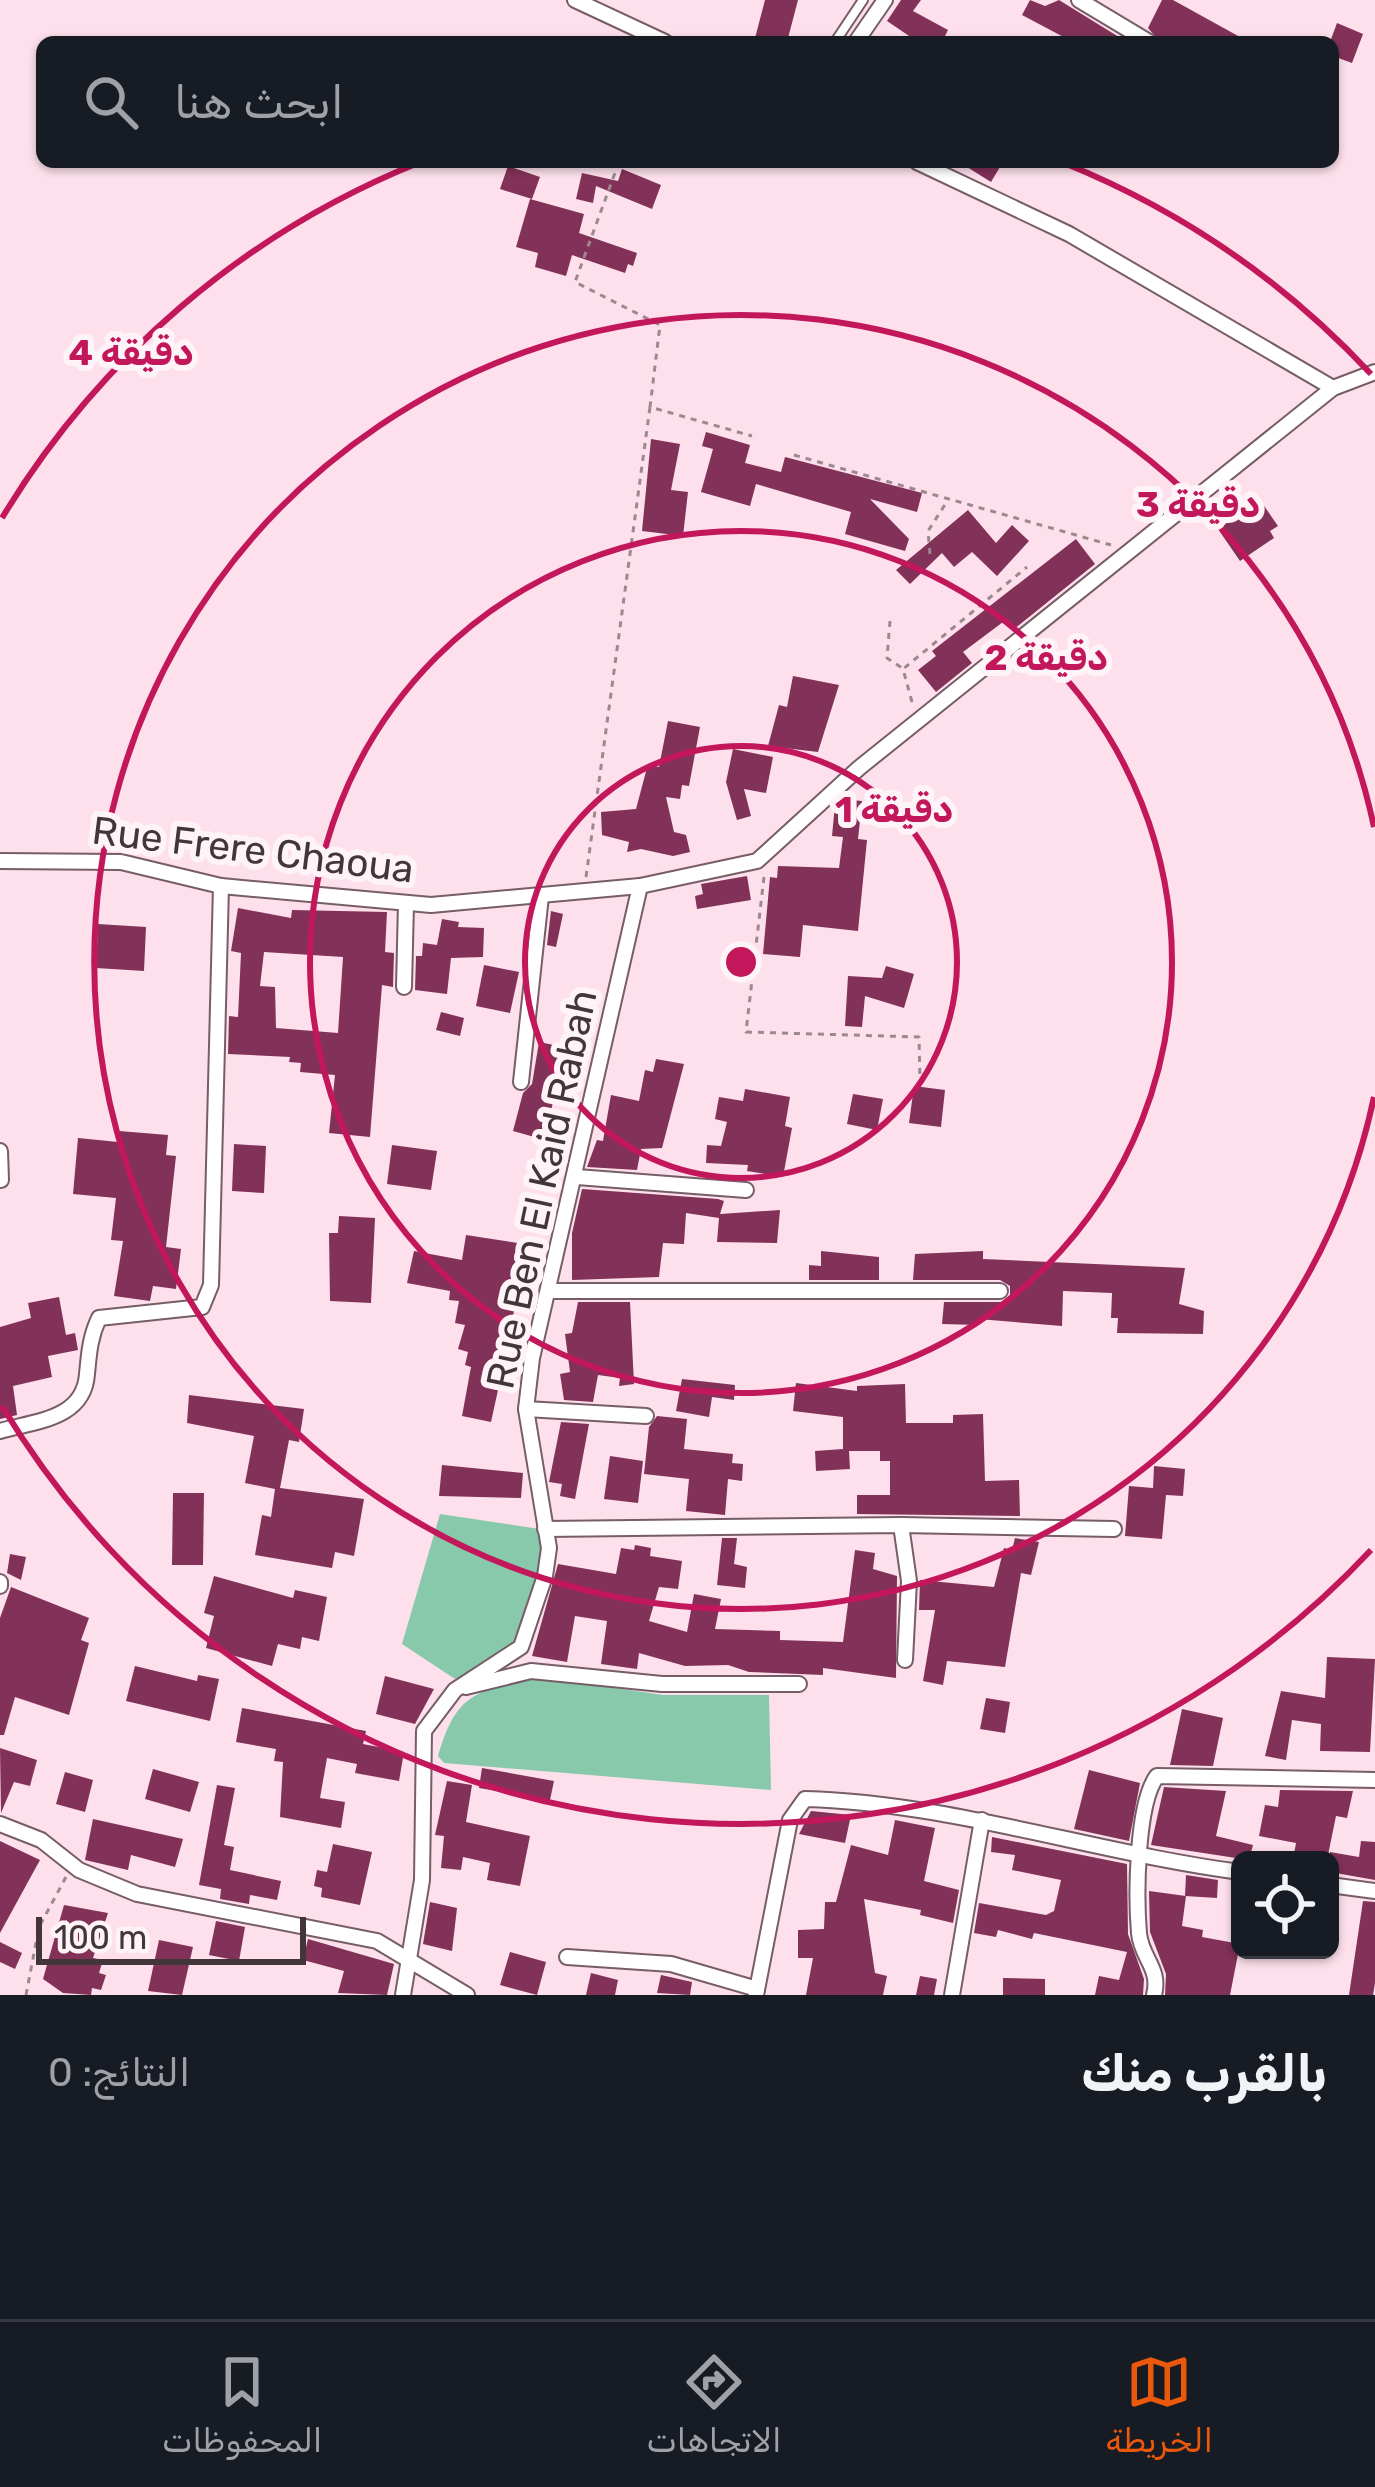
<!DOCTYPE html>
<html lang="ar">
<head>
<meta charset="utf-8">
<style>
	body { margin:0; font-family:Rubik,"Noto Sans Arabic",sans-serif; background:#242831; color:#f1f3f6; direction:rtl }
	.controls { position:absolute; right:36px; bottom:36px; display:grid; overflow:hidden; border-radius:18px; box-shadow:0 3px 9px #0004 }
	.controls button { width:108px; height:108px; display:grid; place-items:center; padding:0; border:0; border-bottom:3px solid #363941; background:#171b24; color:#f1f3f6; font:60px sans-serif }
	.scale { position:absolute; left:36px; bottom:30px; width:270px; box-sizing:border-box; padding-left:12px; border:6px solid #42363b; border-top:0; font-size:33px; line-height:42px; white-space:nowrap; color:#42363b; -webkit-text-stroke:9px #fef3f7; paint-order:stroke }
	.list { margin:0; padding:0; list-style:none }
	h2 { display:flex; justify-content:space-between; align-items:center; height:156px; margin:0; padding:0 48px; font-size:51px }
	h2 small { font-size:39px; font-weight:400; color:#9ea1a6 }
	.icon { flex:none; width:66px; height:66px; fill:none; stroke:currentColor; stroke-width:2; stroke-linecap:round; stroke-linejoin:round }
	.map { position:relative; flex:none; width:1375px; height:1995px; overflow:hidden; direction:ltr }
	.search { position:absolute; background:#171b24; box-shadow:0 3px 9px #0004; left:36px; right:36px; top:36px; height:132px; display:flex; align-items:center; gap:30px; box-sizing:border-box; padding:0 42px; border-radius:18px; color:#9ea1a6; font-size:45px }
	.sheet { height:324px; background:#171b24 }
	nav { display:flex; justify-content:space-around; align-items:center; box-sizing:border-box; height:168px; border-top:3px solid #363941; background:#171b24; font-size:33px; color:#9ea1a6 }
	nav a { display:grid; justify-items:center; gap:6px }
	nav .on { color:#ea580c }
	.map>svg:first-child { display:block }
</style>
</head>
<body>
<div class="map">
<svg width="1375" height="1995" viewBox="0 0 1375 1995">
	<rect width="100%" height="100%" fill="#fde0eb"/>
	<!-- green -->
	<g fill="#87c9aa">
		<path d="M440,1514L540,1529C549,1561 540,1624 514,1648C498,1663 475,1670 455,1679L402,1644Z"/>
		<path d="M525,1675L663,1695H769L771,1790L444,1763L438,1756C456,1696 470,1696 525,1675Z"/>
	</g>
	<!-- building -->
	<g fill="#823258" fill-rule="evenodd">
		<path d="M765,0H798L787,42H754Z"/>
		<path d="M901,0H921L913,11L948,30L942,42H918L887,21Z"/>
		<path d="M1030,0L1045,6L1059,0L1127,42H1073L1022,15Z"/>
		<path d="M1162,0H1173L1249,42H1160L1148,28Z"/>
		<path d="M1337,23L1363,34L1352,63L1333,56L1330,42Z"/>
		<path d="M959,162H1003L991,182Z"/>
		<path d="M508,166L540,177L532,199L500,189Z"/>
		<path d="M622,169L661,185L652,209L596,186L593,203L576,199L582,173L618,181Z"/>
		<path d="M530,199L584,214L579,233L637,253L633,266L628,264L625,273L572,255L566,276L535,267L538,253L516,247Z"/>
		<path d="M706,432L750,445L745,463L781,472L785,457L922,493L917,512L870,499L909,539L905,551L845,534L851,512L756,484L750,506L701,492L713,449L702,446Z"/>
		<path d="M651,439L680,444L671,490L688,492L683,536L642,531Z"/>
		<path d="M1260,500L1278,526L1270,531L1274,538L1240,561L1218,529Z"/>
		<path d="M968,510L996,543L1012,525L1029,541L997,576L972,552L954,567L942,553L910,584L896,570Z"/>
		<path d="M1076,539L1095,564L1014,629L1007,619L963,652L972,663L936,692L918,670L936,656L932,651Z"/>
		<path d="M793,676L839,685L818,752L768,746L779,705L787,707Z"/>
		<path d="M668,721L700,727L689,786L682,785L680,799L666,797L674,832L686,835L690,852L673,856L641,849L627,852L629,842L602,835L601,812L636,809L648,764L659,767Z"/>
		<path d="M733,749L773,757L766,793L744,789L751,816L737,820L726,782Z"/>
		<path d="M842,799L862,801L858,839L867,840L858,931L803,925L800,957L763,954L770,877L777,878L778,866L839,868L843,837L832,836L835,805Z"/>
		<path d="M747,876L751,900L697,909L695,896L703,894L701,884Z"/>
		<path d="M238,908L291,918L292,910L387,912L385,952L394,953L393,987L382,985L370,1137L329,1133L335,1075L300,1072L301,1063L289,1062L290,1057L228,1054L229,1016L238,1017L241,953L231,951ZM264,952L343,957L338,1033L276,1028L275,987L260,986Z"/>
		<path d="M551,911L563,914L556,947L547,945Z"/>
		<path d="M442,919L459,922L458,927L484,928L483,957L451,958L447,994L415,990L416,956H422L423,943L437,945Z"/>
		<path d="M98,924L146,927L144,971L96,968Z"/>
		<path d="M484,965L519,972L510,1013L476,1006Z"/>
		<path d="M886,966L914,974L904,1008L865,996L862,1027L845,1026L848,976L882,978Z"/>
		<path d="M441,1012L464,1018L460,1036L436,1030Z"/>
		<path d="M539,1042L578,1050L571,1086L558,1083L546,1130L541,1129L538,1138L513,1131L523,1093L532,1084Z"/>
		<path d="M656,1059L684,1064L662,1148L641,1149L637,1170L587,1167L597,1140L603,1141L611,1095L639,1101L645,1070L653,1072Z"/>
		<path d="M914,1086L945,1090L941,1127L909,1123Z"/>
		<path d="M745,1089L790,1097L785,1126L792,1128L783,1177L747,1171L748,1165L706,1163L707,1145L721,1146L727,1122L715,1119L719,1097L743,1101Z"/>
		<path d="M853,1094L883,1099L877,1130L847,1124Z"/>
		<path d="M119,1131L168,1135L166,1155L176,1156L166,1247L181,1249L176,1289L153,1286L150,1301L114,1296L123,1241L111,1240L116,1198L73,1194L78,1138L118,1142Z"/>
		<path d="M234,1144L266,1146L264,1193L232,1191Z"/>
		<path d="M392,1145L437,1151L431,1190L387,1184Z"/>
		<path d="M582,1189L718,1199L724,1201L720,1214L780,1210L777,1243L717,1242L719,1218L686,1213L684,1244L663,1243L659,1277L572,1280V1233Z"/>
		<path d="M339,1216L375,1218L371,1303L330,1301L329,1233H338Z"/>
		<path d="M466,1235L524,1244L511,1331H505L489,1388L498,1390L491,1422L462,1416L471,1367L465,1365L468,1352L458,1349L465,1325L455,1323L459,1301L449,1300L450,1291L407,1283L414,1251L462,1260Z"/>
		<path d="M821,1251L879,1257V1280H809V1265L821,1266Z"/>
		<path d="M983,1251V1259L1185,1268L1179,1304L1204,1311L1203,1334L1117,1333L1118,1318H1111L1112,1293L1063,1291L1062,1326L978,1319V1325L942,1324L944,1302H1001L1010,1296V1286L1000,1280H913L915,1254Z"/>
		<path d="M59,1297L66,1335L75,1333L78,1350L48,1356L52,1377L13,1386L17,1415L0,1419V1327L31,1318L28,1303Z"/>
		<path d="M578,1302H630L634,1384L619,1386L620,1378L598,1375L593,1402L564,1400L560,1374L570,1372L565,1334L572,1333Z"/>
		<path d="M682,1379L735,1385L734,1400L712,1397L709,1417L676,1411Z"/>
		<path d="M796,1383L857,1391V1386L905,1384L906,1423H953V1415L983,1414L985,1481L1019,1480L1020,1516L857,1514V1495H890V1461H880V1451H849L850,1469L816,1471L815,1451L843,1449V1417L793,1411Z"/>
		<path d="M189,1395L304,1409L299,1442L289,1440L280,1488L364,1499L354,1556L335,1552L332,1568L255,1555L262,1515L271,1517L275,1489L245,1483L254,1436L187,1423Z"/>
		<path d="M657,1416L687,1419L684,1449L733,1454L732,1463L743,1464L742,1481L728,1479L725,1515L686,1511L689,1479L644,1474L649,1427Z"/>
		<path d="M561,1422L589,1424L575,1499L560,1496L562,1484L549,1482Z"/>
		<path d="M610,1456L643,1461L638,1503L604,1499Z"/>
		<path d="M442,1465L523,1473L521,1498L439,1496Z"/>
		<path d="M1154,1466L1185,1469L1183,1496L1166,1495L1162,1539L1125,1536L1129,1486L1153,1488Z"/>
		<path d="M173,1493H204L203,1565H172Z"/>
		<path d="M722,1538H737L734,1564L747,1567L745,1588L717,1585Z"/>
		<path d="M1015,1538L1039,1542L1031,1575L1021,1573L1005,1667L947,1661L943,1685L923,1681L935,1610H919L920,1580L994,1587L1004,1548L1012,1550Z"/>
		<path d="M635,1545L651,1548L650,1556L682,1561L678,1589L659,1587L649,1621L687,1632L694,1594L721,1599L715,1629L780,1631V1640L843,1642L855,1550L875,1553L873,1569L897,1576L896,1678L823,1668V1675L749,1672L728,1665L685,1666L639,1653L637,1669L601,1664L607,1621L575,1616L567,1662L532,1656L558,1564L616,1574L621,1548L634,1550Z"/>
		<path d="M10,1554L26,1557L21,1580L7,1573Z"/>
		<path d="M214,1576L293,1598L295,1590L327,1597L319,1641L302,1637L300,1649L278,1644L272,1666L206,1648L214,1616L204,1613Z"/>
		<path d="M11,1587L89,1618L81,1640L89,1643L69,1715L15,1697L4,1735H0V1618Z"/>
		<path d="M1327,1657L1375,1659L1370,1752L1320,1751L1321,1724L1292,1720L1286,1760L1265,1756L1281,1691L1325,1698Z"/>
		<path d="M135,1666L197,1681L198,1675L219,1679L210,1721L126,1701Z"/>
		<path d="M385,1676L434,1689L415,1724L376,1714Z"/>
		<path d="M986,1698L1010,1702L1005,1733L980,1729Z"/>
		<path d="M242,1708L366,1731L363,1744L404,1752L399,1781L355,1773L357,1764L327,1758L320,1798L345,1802L341,1828L280,1817L283,1762L274,1761L276,1749L236,1742Z"/>
		<path d="M1182,1709L1223,1718L1213,1766L1170,1765Z"/>
		<path d="M0,1748L37,1760L30,1786L14,1782L1,1813Z"/>
		<path d="M482,1768L554,1781L550,1800L479,1788Z"/>
		<path d="M153,1769L199,1782L190,1812L145,1799Z"/>
		<path d="M1089,1770L1140,1783L1129,1841L1074,1829Z"/>
		<path d="M65,1772L93,1780L85,1812L56,1804Z"/>
		<path d="M447,1781L472,1785L466,1822L530,1836L520,1886L487,1880L490,1863L463,1857L461,1870L441,1868L444,1836L435,1835Z"/>
		<path d="M217,1785L235,1788L224,1845L234,1847L230,1870L281,1881L277,1900L250,1895L249,1904L220,1899L221,1889L199,1885Z"/>
		<path d="M1164,1787L1226,1791L1216,1836L1253,1845L1249,1860L1151,1845Z"/>
		<path d="M1280,1790L1353,1791L1347,1818L1336,1816L1327,1860H1293L1296,1843L1259,1836L1265,1805L1278,1807Z"/>
		<path d="M811,1811L851,1815L845,1843L799,1834Z"/>
		<path d="M93,1819L183,1839L175,1867L131,1855L128,1870L85,1860Z"/>
		<path d="M895,1820L935,1828L924,1881L959,1890L953,1923L920,1915L921,1910L864,1899L875,1973L887,1976L883,1995H806L813,1958H798V1930L824,1929L825,1902H836L851,1845L888,1855Z"/>
		<path d="M992,1837L1127,1864L1128,1934L1144,1979L1143,1995H1095L1099,1976L1119,1980L1127,1952L1034,1933L1032,1939L998,1930L996,1937L974,1933L979,1903L1046,1915L1054,1911L1061,1880L1012,1870L1015,1855L991,1852Z"/>
		<path d="M0,1841L40,1860L0,1933Z"/>
		<path d="M1361,1841L1375,1842V1880L1330,1872V1852L1359,1857Z"/>
		<path d="M333,1844L372,1852L360,1905L321,1897L322,1888L314,1886L317,1870L327,1872Z"/>
		<path d="M1186,1875L1218,1880L1217,1898L1185,1896Z"/>
		<path d="M1149,1891L1186,1896L1182,1926L1203,1930L1202,1937L1240,1944L1230,1995H1165L1166,1974L1150,1932Z"/>
		<path d="M1363,1901L1375,1902V1983L1373,1995H1349Z"/>
		<path d="M430,1902L457,1908L452,1951L423,1944Z"/>
		<path d="M64,1905L108,1913L93,1958L103,1960L99,1973L106,1975L101,1990L92,1988L91,1995L63,1993L43,1979Z"/>
		<path d="M216,1921L245,1927L239,1961L209,1955Z"/>
		<path d="M308,1939L394,1964L387,1995L338,1993L344,1971L303,1960Z"/>
		<path d="M159,1940L193,1947L182,1995L148,1991Z"/>
		<path d="M0,1942L22,1953L15,1969L0,1962Z"/>
		<path d="M510,1952L546,1962L537,1995L500,1985Z"/>
		<path d="M591,1973L618,1980L615,1995H586Z"/>
		<path d="M661,1975L692,1982L690,1995L657,1993Z"/>
		<path d="M920,1976L937,1979L934,1995H916Z"/>
		<path d="M1003,1978L1045,1979V1995H1003Z"/>
	</g>
	<g fill="none" stroke-linecap="round" stroke-linejoin="round">
		<defs>
			<path id="lane" d="M835,42L863,0"/>
			<g id="street">
				<path d="M575,0L665,42"/>
				<path d="M1079,0L1149,42"/>
				<path d="M856,42L885,0"/>
				<path d="M917,162L1069,234L1333,388"/>
				<path d="M0,861L121,862L221,886L431,905L640,886L757,861L859,768L1333,388L1375,372"/>
				<path d="M404,987L406,903"/>
				<path d="M521,1082L541,896"/>
				<path d="M0,1151L1,1180"/>
				<path d="M577,1177L746,1190"/>
				<path d="M548,1291H1000"/>
				<path d="M526,1409L646,1416"/>
				<path d="M0,1431C36,1421 84,1419 87,1374C89,1353 90,1337 99,1318L202,1307L211,1285L221,886"/>
				<path d="M901,1525L909,1581L905,1660"/>
				<path d="M545,1529L901,1525L1114,1529"/>
				<path d="M0,1582V1586"/>
				<path d="M466,1687L531,1671L662,1684H799"/>
				<path d="M0,1824L41,1840L79,1870L137,1894L377,1941L467,1995"/>
				<path d="M1330,1885L1375,1891"/>
				<path d="M567,1957L671,1964L757,1989"/>
				<path d="M403,1995L422,1880L424,1731L455,1690L521,1647L545,1576L549,1548L526,1409L532,1358L640,886"/>
				<path d="M756,1995L790,1820L805,1799C953,1803 1095,1853 1240,1872"/>
				<path d="M952,1995L982,1820"/>
				<path d="M1154,1995C1161,1968 1141,1958 1139,1933C1136,1898 1136,1804 1157,1776L1375,1780"/>
			</g>
		</defs>
		<!-- lane casing -->
		<use href="#lane" stroke="#765d66" stroke-width="12"/>
		<!-- street casing -->
		<use href="#street" stroke="#765d66" stroke-width="18"/>
		<!-- path -->
		<g stroke="#9d8890" stroke-width="3" stroke-dasharray="6 6" stroke-linecap="butt">
			<path d="M619,162L575,282L660,325L650,407L752,436"/>
			<path d="M794,455L1111,545"/>
			<path d="M930,554L928,531L948,500"/>
			<path d="M890,621L887,658L902,668"/>
			<path d="M912,702L903,669L1027,567"/>
			<path d="M586,877L650,407"/>
			<path d="M764,877L746,1032L919,1037L920,1081"/>
			<path d="M26,1995L39,1927L66,1877"/>
		</g>
		<!-- lane -->
		<use href="#lane" stroke="#fff" stroke-width="8"/>
		<!-- street -->
		<use href="#street" stroke="#fff" stroke-width="14"/>
	</g>
	<!-- distance rings -->
	<g fill="none" stroke="#c2185b" stroke-width="6">
		<circle cx="741" cy="962" r="216"/>
		<circle cx="741" cy="962" r="431"/>
		<path d="M1374 1097A647 647 0 1 1 1374 827"/>
		<path d="M1371 1550A862 862 0 0 1 2 1406M2 518A862 862 0 0 1 418 163M1064 163A862 862 0 0 1 1371 374"/>
	</g>
	<g text-anchor="middle" stroke-width="12" stroke-linejoin="round" paint-order="stroke">
		<!-- street labels -->
		<g font-size="39" fill="#42363b" stroke="#fef3f7">
			<text transform="translate(253 849) rotate(7)" y="14">Rue Frere Chaoua</text>
			<text transform="translate(541 1189) rotate(-78)" y="14">Rue Ben El Kaid Rabah</text>
		</g>
	</g>
	<circle cx="741" cy="962" r="18" fill="#c2185b" stroke="#fef3f7" stroke-width="6"/>
	<g font-size="36" text-anchor="middle" font-weight="bold" fill="#c2185b" stroke="#fef3f7" stroke-width="12" stroke-linejoin="round" paint-order="stroke">
		<text x="131" y="365">4 دقيقة</text>
		<text x="1198" y="517">3 دقيقة</text>
		<text x="1046" y="670">2 دقيقة</text>
		<text x="894" y="822">1 دقيقة</text>
	</g>
</svg>
<div class="controls">
<button><svg class="icon" aria-label="locate" viewBox="0 0 24 24"><circle cx="12" cy="12" r="6"/><path d="M12 2v4M12 18v4M2 12h4M18 12h4"/></svg></button>
</div>
<div class="scale">100 m</div>
<div class="search"><svg class="icon" aria-label="search" viewBox="0 0 24 24"><circle cx="10" cy="10" r="6"/><path d="M15 15l6 6"/></svg>ابحث هنا</div>
</div>
<section class="sheet">
<h2>بالقرب منك<small>النتائج: 0</small></h2>
<ul class="list">
</ul>
</section>
<nav>
<a class="on"><svg class="icon" aria-label="map" viewBox="0 0 24 24"><path d="M3 6l6-2 6 2 6-2v14l-6 2-6-2-6 2zM9 4v14M15 6v14"/></svg>الخريطة</a>
<a><svg class="icon" aria-label="directions" viewBox="0 0 24 24"><path d="M12 3l9 9-9 9-9-9zM9 14v-3h6M13 9l2 2-2 2"/></svg>الاتجاهات</a>
<a><svg class="icon" aria-label="saved" viewBox="0 0 24 24"><path d="M7 4h10v16l-5-4-5 4z"/></svg>المحفوظات</a>
</nav>
</body>
</html>
